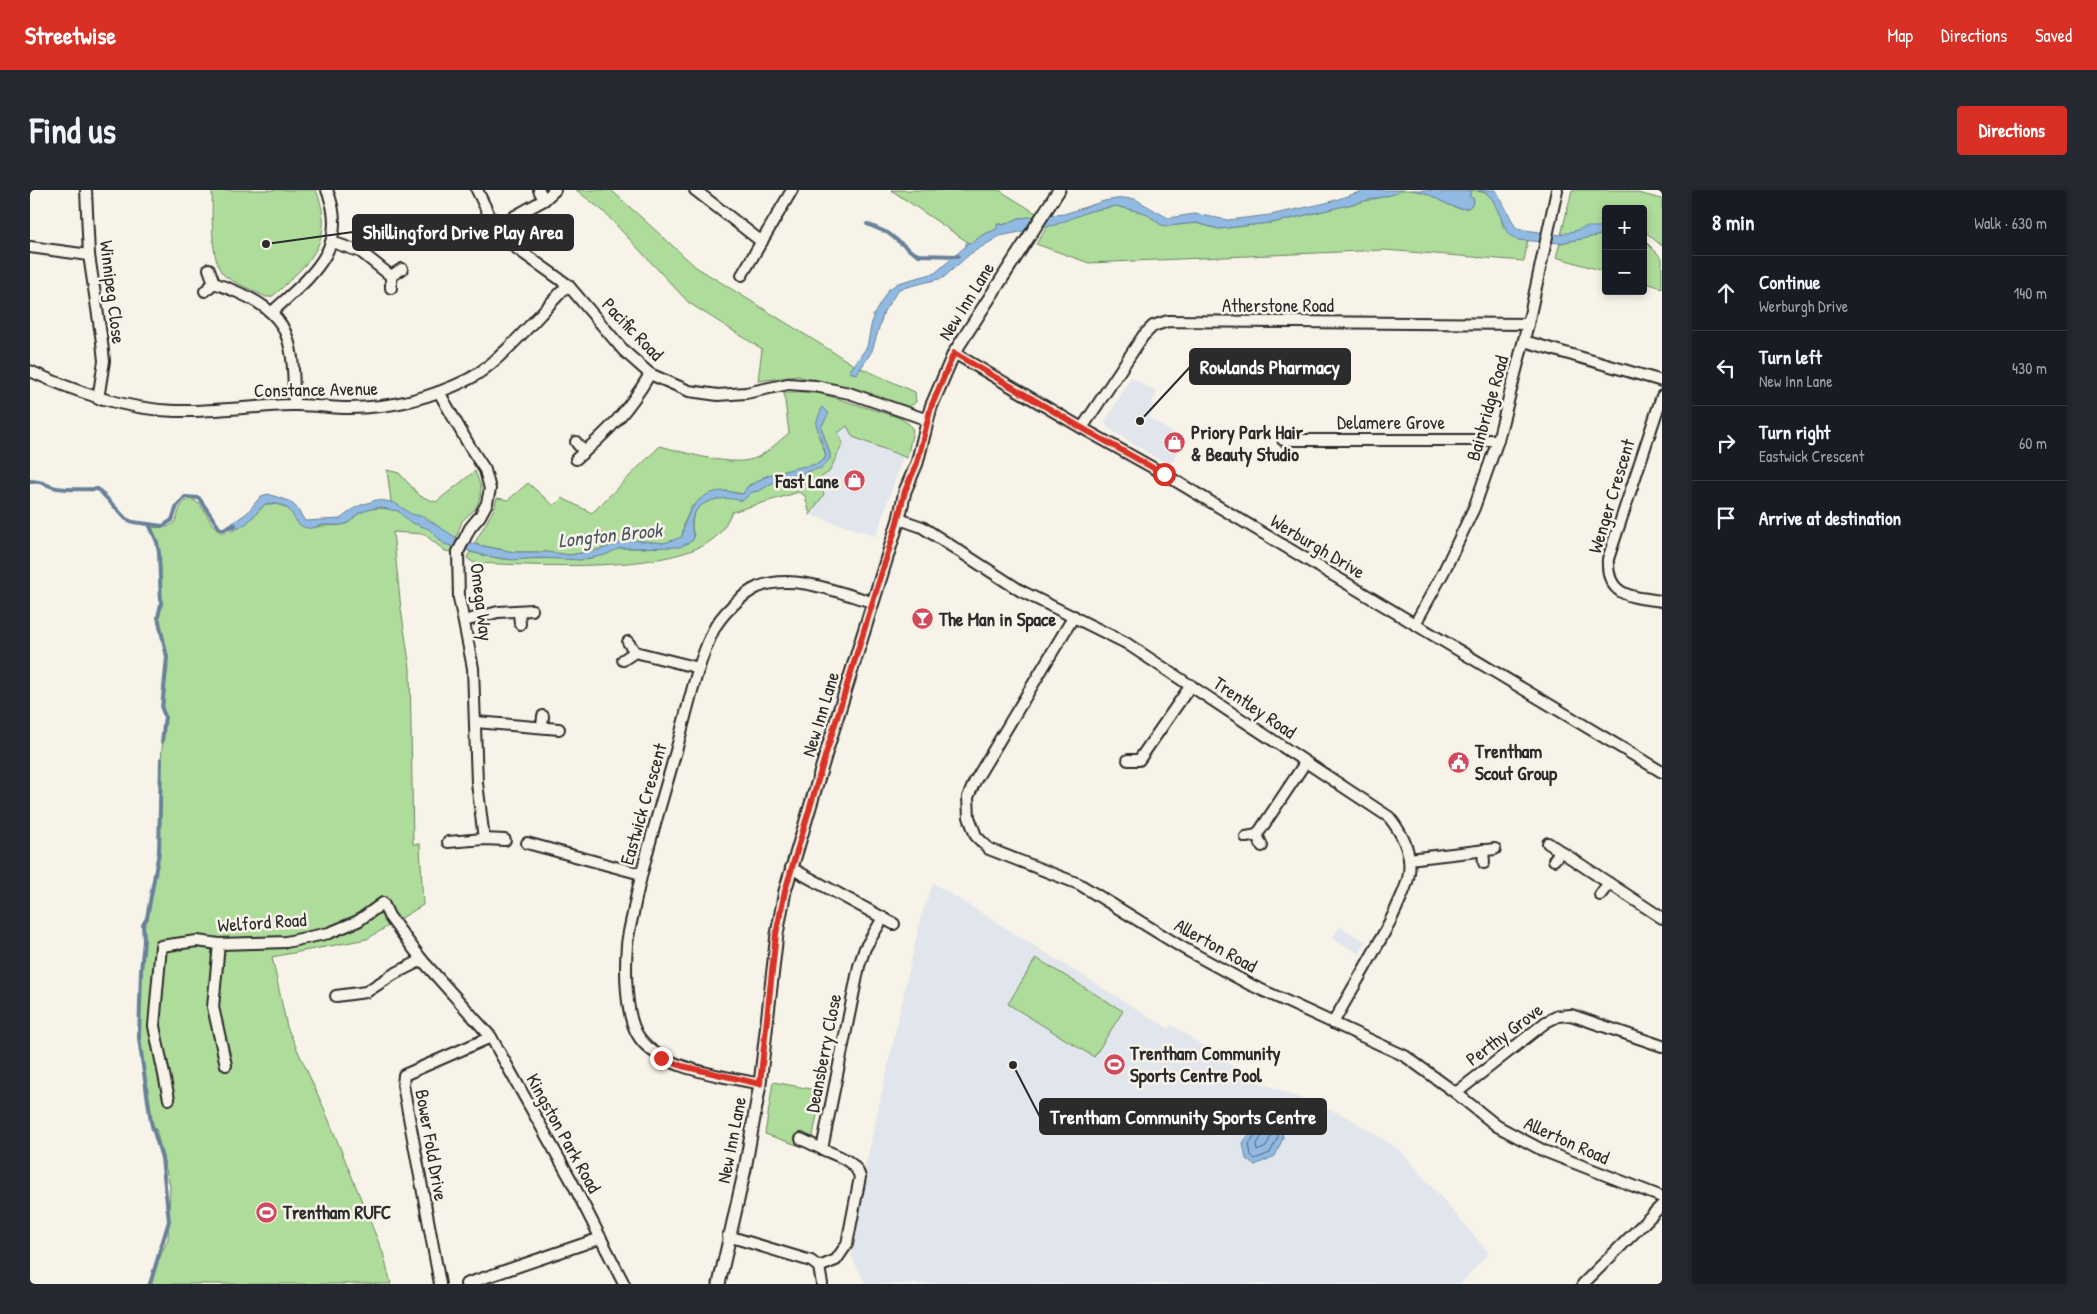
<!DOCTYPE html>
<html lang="en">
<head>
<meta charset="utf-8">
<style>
	body { margin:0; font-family:"Patrick Hand",sans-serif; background:#242831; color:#f1f3f6 }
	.controls { position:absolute; right:15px; top:15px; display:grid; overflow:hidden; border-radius:5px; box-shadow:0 2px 8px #0003 }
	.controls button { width:45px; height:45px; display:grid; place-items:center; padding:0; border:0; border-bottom:1px solid #363941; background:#171b24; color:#f1f3f6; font:25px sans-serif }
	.stop { position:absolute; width:15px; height:15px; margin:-11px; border:4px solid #d93025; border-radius:50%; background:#fff }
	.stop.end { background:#d93025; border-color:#fff; box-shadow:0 1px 5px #0008 }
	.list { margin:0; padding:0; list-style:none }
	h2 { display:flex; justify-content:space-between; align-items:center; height:65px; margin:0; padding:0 20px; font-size:21px }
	h2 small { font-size:16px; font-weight:400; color:#9ea1a6 }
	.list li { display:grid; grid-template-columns:32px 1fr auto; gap:15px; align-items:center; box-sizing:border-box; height:75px; padding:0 20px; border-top:1px solid #363941 }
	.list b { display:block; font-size:19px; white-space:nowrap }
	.list p { margin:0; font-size:16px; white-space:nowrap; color:#9ea1a6 }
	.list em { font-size:16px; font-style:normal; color:#9ea1a6 }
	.icon { flex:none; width:28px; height:28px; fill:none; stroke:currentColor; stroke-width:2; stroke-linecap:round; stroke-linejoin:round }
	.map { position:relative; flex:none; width:1632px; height:1094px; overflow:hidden; border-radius:5px }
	header { display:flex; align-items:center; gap:30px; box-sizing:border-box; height:70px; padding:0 25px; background:#d93025; color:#fff }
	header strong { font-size:24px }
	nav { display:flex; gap:28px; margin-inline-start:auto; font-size:18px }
	.intro { display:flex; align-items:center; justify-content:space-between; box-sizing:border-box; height:120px; padding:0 30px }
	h1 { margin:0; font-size:35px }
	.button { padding:12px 22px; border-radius:5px; background:#d93025; color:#fff; font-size:18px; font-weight:700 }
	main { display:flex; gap:30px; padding:0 30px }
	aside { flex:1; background:#171b24; border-radius:5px; box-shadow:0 2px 8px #0003 }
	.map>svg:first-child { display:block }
</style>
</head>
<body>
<header>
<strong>Streetwise</strong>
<nav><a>Map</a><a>Directions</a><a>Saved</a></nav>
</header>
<div class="intro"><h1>Find us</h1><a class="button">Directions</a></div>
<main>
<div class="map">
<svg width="1632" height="1094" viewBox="0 0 1632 1094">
	<rect width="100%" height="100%" fill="#f7f3e8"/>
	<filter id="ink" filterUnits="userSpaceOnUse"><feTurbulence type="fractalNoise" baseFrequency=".02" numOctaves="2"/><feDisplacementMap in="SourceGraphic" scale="10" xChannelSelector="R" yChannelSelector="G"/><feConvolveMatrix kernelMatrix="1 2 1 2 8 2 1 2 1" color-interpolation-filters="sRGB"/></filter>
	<g filter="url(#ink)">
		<!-- built -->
		<g fill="#e1e6ec">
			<path d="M1101,187L1127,203L1121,214L1126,217L1119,228L1155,250L1139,276L1078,238L1075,232Z"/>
			<path d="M817,236L824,247L873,267L846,346L780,325L794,304L787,290L799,282L813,253L808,243Z"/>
			<path d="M903,693L1139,839L1141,835L1147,838L1221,889L1318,927L1370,960L1459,1063L1430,1094H836L821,1066L834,983L891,726Z"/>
			<path d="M1309,737L1336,751L1330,764L1302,749Z"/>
		</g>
		<!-- green -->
		<g fill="#aedc9a" stroke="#6c8462">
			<path d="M182,0H286C301,37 292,60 264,86C257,93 249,102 241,107H236C225,101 202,92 194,85C179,71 183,20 182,0Z"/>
			<path d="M546,0H581L666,77L824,175L820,182L827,184L831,178L885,202L886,212L879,217L768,186L728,191L732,159L659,113L573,21Z"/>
			<path d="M861,0H969L1006,23L1003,27L989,28L973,35L970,33L967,39L953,45L942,53H939Z"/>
			<path d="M1371,0C1380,0 1390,0 1399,4C1408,9 1440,31 1444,9L1439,6L1442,0L1456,3L1463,10L1470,23L1473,37L1488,50H1498L1494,71L1354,60L1059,73L1006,54L1018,36L1060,21L1086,16L1115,23L1138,36L1166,33L1189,39L1247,32L1364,4Z"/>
			<path d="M1542,0H1595L1632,9V56L1613,40V19H1576V37L1531,45Z"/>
			<path d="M1576,44V82L1526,67L1530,53Z"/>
			<path d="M1613,49L1632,68V98L1613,92Z"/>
			<path d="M754,203H789L870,228L879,234L883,240L877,268L823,247L817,236L808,243L813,253L799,282L787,290L794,304L780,325L775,306L769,302L702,322C698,329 694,339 688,345C647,385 501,375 444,373L437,368L440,362L472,369L562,368L590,358H614L662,351L664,347C654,313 685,303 713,310L722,302L729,301L749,289L791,277L800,269V264L791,237L798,223L795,220L788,245L796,265C794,269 793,272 789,274C772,280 751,279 734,287C729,290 726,294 720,294L713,304L696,301L662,316L654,333L652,347L650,349L634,353L600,350L568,360L540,365L517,362H484L444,354L464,319L467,308L478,310L498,293L524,316L532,308L562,323L630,256C654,262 705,279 728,267C739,261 749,251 759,243Z"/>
			<path d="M357,280L369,283L390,306L406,312L445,281L451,297L450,307L446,318L432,331L421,362L415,361L394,344L363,342L371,419L380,478L383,654H390L393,715L337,749L242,767L257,837L293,916L353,1063L361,1094H118L138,1049L140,996L126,939H121C124,909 110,878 109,848C108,820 110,789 113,761C114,749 111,738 117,728L129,662L131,569L135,530L132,519L138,477L128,427L131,414L129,363L127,352L121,337C159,342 139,315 161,309C176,314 177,333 190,342C210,343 223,328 235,314C257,312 267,326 283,338C293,334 304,337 315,334C320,333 323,328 327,325C337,317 350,318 362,319Z"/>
			<path d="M1006,768L1093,821L1064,867L978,814Z"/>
			<path d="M743,892L792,901L782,950L772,946L770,956L735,944Z"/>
		</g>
		<!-- water -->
		<g fill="#91bae3" stroke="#688199">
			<path d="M1336,0H1371L1364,4L1247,32L1189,39L1166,33L1138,36L1131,35L1115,23L1086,16L1060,21L1025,35L970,46L940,64L913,88L869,99L854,121L842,161L827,184L819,182L837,157L843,126L858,100L868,93L905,83L936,56V53H942L952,45L967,39V34L974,35L989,28L1034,24L1074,11L1093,8L1105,9L1138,28L1165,24L1198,30L1240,25L1296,13Z"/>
			<path d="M1382,0H1408L1411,3L1442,0L1439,6L1444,9C1440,32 1406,7 1397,4C1392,2 1387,1 1382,0Z"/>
			<path d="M1448,0H1466L1485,36L1488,39L1531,45L1556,37H1576V44L1530,53L1488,50L1478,44L1463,10L1456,3Z"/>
			<path d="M792,217L799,223L791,237L800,264V269L791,278L749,289L729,301L722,302L712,311C687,303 652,314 664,347L662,351L650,357L590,358L575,365L550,370L509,368L482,370L456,366L414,354L399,339L380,332L368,321L362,320L348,317L338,320L329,323L318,333L312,335C306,335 299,335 292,335C287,336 282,339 277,338C258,334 268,310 235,314L216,334L204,340L201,334L217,323L231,306L238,304L259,311L266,317L275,331L310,329L326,317L346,310L356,311L365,313L381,324L394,327L425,347L447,355L484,362H517L540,365L568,360L600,350L634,353L652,347C655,324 667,302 693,301C700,301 706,304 713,304L717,297L735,287L765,278L787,274L794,270L796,265L786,234Z"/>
			<path d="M1239,925L1250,927L1253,948L1245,966L1225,975L1216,969L1213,953L1228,930Z"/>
		</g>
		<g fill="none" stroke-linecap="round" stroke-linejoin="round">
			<!-- shore -->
			<g stroke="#546475" stroke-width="1">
				<path d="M1240,930L1247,932L1248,947L1240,963L1225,969L1221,965L1219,954L1232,934Z"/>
				<path d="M1239,938L1241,940V946L1236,957L1227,961L1226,955L1236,940Z"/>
			</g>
			<!-- stream -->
			<g stroke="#688199" stroke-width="4">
				<path d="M837,34L858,43L882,62L889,65L928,66"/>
				<path d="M0,291C15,291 15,296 27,298C41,300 54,299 68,299L96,329L103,332L133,336L142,330L147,316L155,307L169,308L190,339H194L205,335"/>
				<path d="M119,334L127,352L129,363L131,414L128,427L137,467L132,519L135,526L132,552"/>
				<path d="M120,1094L139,1031L132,968L121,932L109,848L111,781L114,750L113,735L117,728L129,662L131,569"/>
			</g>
			<defs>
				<g id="minor">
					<path d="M56,0L59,65L72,152L74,171L68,209"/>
					<path d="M447,0L465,37L479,53L538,95L594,161L620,184L659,201L688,205L716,203L758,194L785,196L819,203L898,230"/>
					<path d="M509,0L514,10"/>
					<path d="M665,0L732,52"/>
					<path d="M465,37L514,10L525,0"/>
					<path d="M302,52L331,62L361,86L372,79"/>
					<path d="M0,57L59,65"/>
					<path d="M179,79L184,93"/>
					<path d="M712,85L762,0"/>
					<path d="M361,86V98"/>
					<path d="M175,101L184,93C258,119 264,140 264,214"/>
					<path d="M242,122C280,87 321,58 297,0"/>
					<path d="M1494,151L1632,191"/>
					<path d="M924,163L1052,238L1134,284L1632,582"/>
					<path d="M0,181C46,202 94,219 145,221C184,222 223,216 262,215C281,214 300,218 319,218C361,218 401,208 439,189C471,172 511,122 538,95"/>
					<path d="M409,202L440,257L455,280L460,299L457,313L450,326L440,338L428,362L429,408L443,478L447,593L454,649"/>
					<path d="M1632,206L1578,369C1576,407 1602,407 1632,411"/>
					<path d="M1052,238L1113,146L1123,136L1138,131L1498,134"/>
					<path d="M1253,250H1468"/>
					<path d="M546,252L554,262"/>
					<path d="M546,269C579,241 598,221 620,184"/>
					<path d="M869,329L892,337L991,401L1096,453L1359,627C1372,643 1382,661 1379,683C1378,695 1371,707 1366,719C1348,758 1324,795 1303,833"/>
					<path d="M489,422L490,434"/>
					<path d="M1044,426L945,591L938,607L939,627L946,646L959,659L1049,694L1153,758L1221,795L1375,866L1426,903L1467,936L1514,961L1632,1007"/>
					<path d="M434,431L468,422L502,420"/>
					<path d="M1385,434L1413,383L1444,318L1468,250L1498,134L1527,0"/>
					<path d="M598,452L605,462"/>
					<path d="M593,470L605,462L669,478"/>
					<path d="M446,532L529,539"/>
					<path d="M512,537L513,526"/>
					<path d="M1098,570H1109L1161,495"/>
					<path d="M1227,645L1232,656"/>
					<path d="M1216,647L1227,645L1275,573"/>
					<path d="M418,652L454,649L475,650"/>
					<path d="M497,653L611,684"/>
					<path d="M1518,653L1632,728"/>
					<path d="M1453,660L1454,673"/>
					<path d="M1379,669L1465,659"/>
					<path d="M1524,670L1530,662"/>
					<path d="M761,678L853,728L835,758L829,776L792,959C807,966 825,970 830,987L817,1054L806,1070L789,1077"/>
					<path d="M1570,705L1579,693"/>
					<path d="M853,728L864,734"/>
					<path d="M189,754L183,817L196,875"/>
					<path d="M306,806L336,802L364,784L392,770"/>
					<path d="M730,894C694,886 631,880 609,847C595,827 595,779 597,755C598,743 602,730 604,718C614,667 630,618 644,568C656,527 665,479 683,441C690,426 712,404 728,397C764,383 807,402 842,412"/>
					<path d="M1426,903L1516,832L1528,826L1541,825L1632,856"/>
					<path d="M139,909L124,836L131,756L167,751L189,754L256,752L299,743L328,731L353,713L359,726L392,770L461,847L540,988L594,1094"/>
					<path d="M771,949L792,959"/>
					<path d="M698,1046L781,1071L789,1077L792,1094"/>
					<path d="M410,1094L373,895L374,885L461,847"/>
					<path d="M436,1094L571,1048"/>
					<path d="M1553,1094L1632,1015"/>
				</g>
				<path id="tertiary" d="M689,1094L715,979L730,894L747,744L755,701L797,560L869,329L875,301L887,273L901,217L924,163L1029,0"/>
			</defs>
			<!-- minor casing -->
			<use href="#minor" stroke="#2b2b2b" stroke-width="14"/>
			<!-- tertiary casing -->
			<use href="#tertiary" stroke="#2b2b2b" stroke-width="15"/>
			<!-- minor -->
			<use href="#minor" stroke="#f7f3e8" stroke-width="10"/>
			<!-- tertiary -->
			<use href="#tertiary" stroke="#f7f3e8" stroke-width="11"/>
		</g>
	</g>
	<g fill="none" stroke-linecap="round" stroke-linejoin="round" filter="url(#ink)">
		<!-- route -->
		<path stroke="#d93025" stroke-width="6" d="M631,868L652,876L730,894L746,744L755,701L797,560L865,340L875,301L887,273L901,217L924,163L1052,238L1134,284"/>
	</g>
	<!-- icons -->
	<defs>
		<symbol id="shop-disc" viewBox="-11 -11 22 22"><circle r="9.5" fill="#d1495b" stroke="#f7f3e8"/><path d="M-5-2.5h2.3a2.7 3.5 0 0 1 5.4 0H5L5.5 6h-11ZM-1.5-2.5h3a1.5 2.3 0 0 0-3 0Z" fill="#fff"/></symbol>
		<symbol id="bar-disc" viewBox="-11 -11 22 22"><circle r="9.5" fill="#d1495b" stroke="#f7f3e8"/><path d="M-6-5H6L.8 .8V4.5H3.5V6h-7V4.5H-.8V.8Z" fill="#fff"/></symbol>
		<symbol id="civic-disc" viewBox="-11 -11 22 22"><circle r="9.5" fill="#d1495b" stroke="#f7f3e8"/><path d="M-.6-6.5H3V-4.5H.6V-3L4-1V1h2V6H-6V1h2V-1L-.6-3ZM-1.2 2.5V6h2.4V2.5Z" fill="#fff"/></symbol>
		<symbol id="stadium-disc" viewBox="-11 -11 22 22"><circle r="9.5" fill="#d1495b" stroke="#f7f3e8"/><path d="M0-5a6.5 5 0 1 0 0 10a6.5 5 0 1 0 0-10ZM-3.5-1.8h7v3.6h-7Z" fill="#fff"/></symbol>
	</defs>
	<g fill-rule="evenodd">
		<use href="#shop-disc" x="1132" y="240" width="25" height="25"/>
		<use href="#shop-disc" x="812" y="278" width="25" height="25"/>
		<use href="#bar-disc" x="880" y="416" width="25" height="25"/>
		<use href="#civic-disc" x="1416" y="560" width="25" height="25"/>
		<use href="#stadium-disc" x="1072" y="862" width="25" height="25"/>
		<use href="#stadium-disc" x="224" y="1010" width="25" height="25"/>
	</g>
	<g text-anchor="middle" stroke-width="5" stroke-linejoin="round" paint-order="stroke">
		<!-- street labels -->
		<g font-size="19" fill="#2b2b2b" stroke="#f7f3e8">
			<text transform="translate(83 102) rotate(83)" y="7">Winnipeg Close</text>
			<text transform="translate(936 111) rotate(-58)" y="7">New Inn Lane</text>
			<text x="1248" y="122">Atherstone Road</text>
			<text transform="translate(603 139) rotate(46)" y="7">Pacific Road</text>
			<text transform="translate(286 199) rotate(-1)" y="7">Constance Avenue</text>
			<text transform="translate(1457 218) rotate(-74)" y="7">Bainbridge Road</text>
			<text x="1361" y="239">Delamere Grove</text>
			<text transform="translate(1581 306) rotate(-73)" y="7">Wenger Crescent</text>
			<text transform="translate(1288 356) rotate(31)" y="7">Werburgh Drive</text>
			<text transform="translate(452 412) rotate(83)" y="7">Omega Way</text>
			<text transform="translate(1225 517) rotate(34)" y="7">Trentley Road</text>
			<text transform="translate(790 524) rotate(-73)" y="7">New Inn Lane</text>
			<text transform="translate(613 614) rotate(-74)" y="7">Eastwick Crescent</text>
			<text transform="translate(232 732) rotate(-4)" y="7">Welford Road</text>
			<text transform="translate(1186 755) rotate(29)" y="7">Allerton Road</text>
			<text transform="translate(1474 844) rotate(-37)" y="7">Perthy Grove</text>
			<text transform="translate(793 863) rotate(-79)" y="7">Deansberry Close</text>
			<text transform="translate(534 943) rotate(61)" y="7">Kingston Park Road</text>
			<text transform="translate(701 950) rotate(-79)" y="7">New Inn Lane</text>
			<text transform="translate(1537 950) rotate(24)" y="7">Allerton Road</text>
			<text transform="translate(402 955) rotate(80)" y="7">Bower Fold Drive</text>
		</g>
		<!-- poi labels -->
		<g font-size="19" font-weight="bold" fill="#2b2b2b" stroke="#f7f3e8" text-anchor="start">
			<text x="1161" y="249">Priory Park Hair<tspan x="1161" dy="22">&amp; Beauty Studio</tspan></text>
			<text x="809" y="298" text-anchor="end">Fast Lane</text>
			<text x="909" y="436">The Man in Space</text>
			<text x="1445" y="568">Trentham<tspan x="1445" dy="22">Scout Group</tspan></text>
			<text x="1100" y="870">Trentham Community<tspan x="1100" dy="22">Sports Centre Pool</tspan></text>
			<text x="253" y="1029">Trentham RUFC</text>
		</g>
		<!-- water labels -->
		<g font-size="20" font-style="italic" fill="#4a5662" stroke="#f7f3e8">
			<text transform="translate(580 345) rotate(-6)" y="7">Longton Brook</text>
		</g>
	</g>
	<!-- callouts -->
	<path fill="none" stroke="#2b2b2b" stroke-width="2" d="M236 54L323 42M1110 231L1160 177M983 875L1010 927"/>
	<g fill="#2b2b2b" stroke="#f7f3e8" stroke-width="2">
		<circle cx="236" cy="54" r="5"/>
		<circle cx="1110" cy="231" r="5"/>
		<circle cx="983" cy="875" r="5"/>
	</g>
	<g fill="#2b2b2b" stroke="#2b2b2b" stroke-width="2">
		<rect x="323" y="25" width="220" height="35" rx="5"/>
		<rect x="1160" y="159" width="160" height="35" rx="5"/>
		<rect x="1010" y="909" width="286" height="35" rx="5"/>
	</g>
	<g font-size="20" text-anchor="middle" font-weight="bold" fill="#fff">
		<text x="433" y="49">Shillingford Drive Play Area</text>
		<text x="1240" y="184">Rowlands Pharmacy</text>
		<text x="1153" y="934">Trentham Community Sports Centre</text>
	</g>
</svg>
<div class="controls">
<button>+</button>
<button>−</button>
</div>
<div class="stop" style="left:1134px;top:284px"></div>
<div class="stop end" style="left:631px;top:868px"></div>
</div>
<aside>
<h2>8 min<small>Walk · 630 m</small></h2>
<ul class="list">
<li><svg class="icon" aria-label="ahead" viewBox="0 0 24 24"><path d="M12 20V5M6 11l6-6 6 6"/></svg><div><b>Continue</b><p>Werburgh Drive</p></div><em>140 m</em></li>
<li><svg class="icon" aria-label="left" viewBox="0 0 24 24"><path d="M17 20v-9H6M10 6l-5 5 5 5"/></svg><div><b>Turn left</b><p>New Inn Lane</p></div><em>430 m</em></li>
<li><svg class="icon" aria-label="right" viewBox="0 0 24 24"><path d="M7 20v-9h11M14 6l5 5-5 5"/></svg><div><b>Turn right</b><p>Eastwick Crescent</p></div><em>60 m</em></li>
<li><svg class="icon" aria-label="arrive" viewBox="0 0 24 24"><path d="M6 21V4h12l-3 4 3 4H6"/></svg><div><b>Arrive at destination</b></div></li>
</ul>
</aside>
</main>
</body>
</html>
